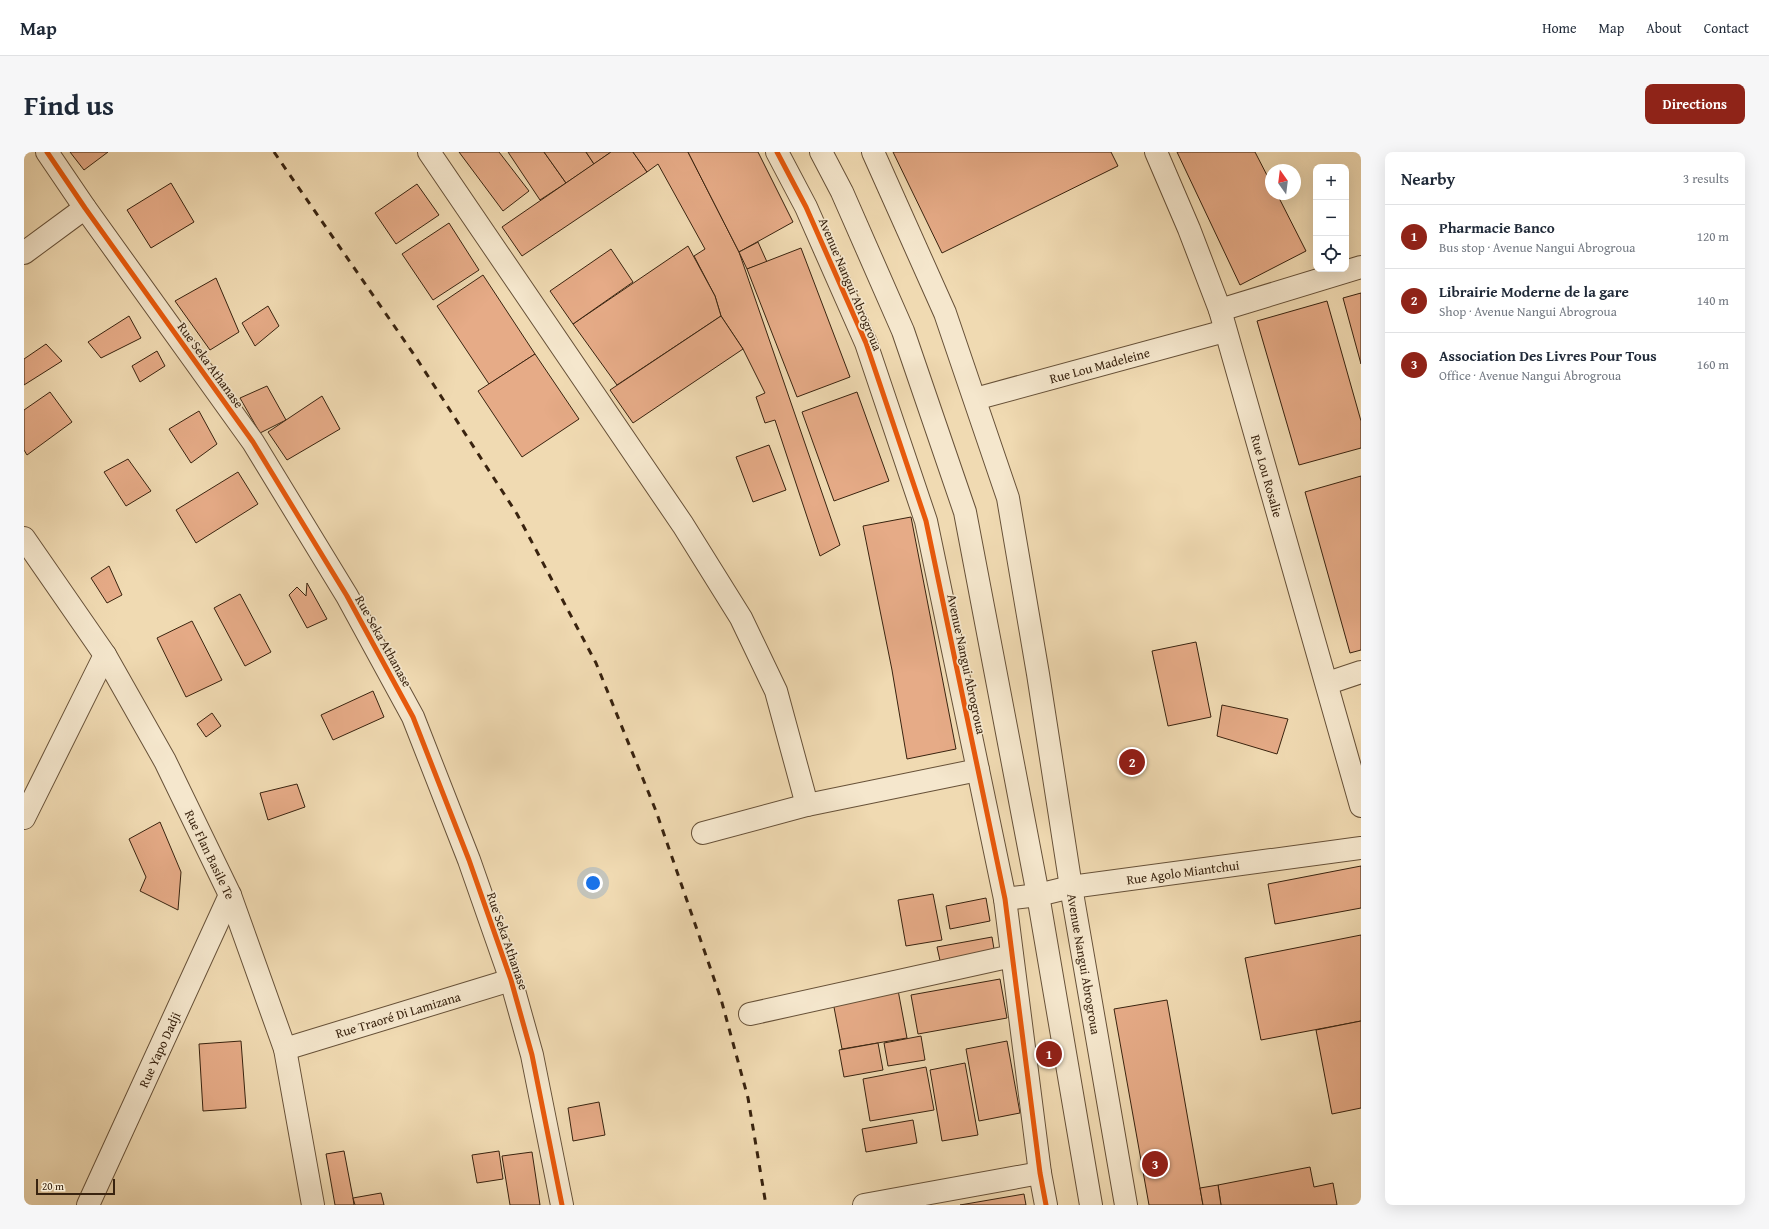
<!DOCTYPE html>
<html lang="en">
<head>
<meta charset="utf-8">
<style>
	body { margin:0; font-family:"Gentium Book Plus",serif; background:#f6f6f7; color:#1f2937 }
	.controls { position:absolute; right:12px; top:12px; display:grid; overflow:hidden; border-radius:8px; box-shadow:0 4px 16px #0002 }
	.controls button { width:36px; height:36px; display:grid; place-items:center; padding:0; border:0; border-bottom:1px solid #e0e1e3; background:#fff; color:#1f2937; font:20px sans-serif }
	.compass { position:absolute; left:1241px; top:12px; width:36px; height:36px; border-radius:50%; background:#fff; box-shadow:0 4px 16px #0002; rotate:346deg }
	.scale { position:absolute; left:12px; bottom:10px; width:79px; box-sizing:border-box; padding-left:4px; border:2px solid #39230f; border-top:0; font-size:11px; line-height:14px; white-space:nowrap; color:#39230f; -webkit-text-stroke:3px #f5e7cd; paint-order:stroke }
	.you { position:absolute; left:569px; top:731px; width:14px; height:14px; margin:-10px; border:3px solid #fff; border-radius:50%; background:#1a73e8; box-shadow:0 0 0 6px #1a73e833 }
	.badge { display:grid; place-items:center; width:26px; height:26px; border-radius:50%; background:#8f2418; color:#fff; font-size:13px; font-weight:700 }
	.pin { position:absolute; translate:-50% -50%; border:2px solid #fff; box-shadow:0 1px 4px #0006 }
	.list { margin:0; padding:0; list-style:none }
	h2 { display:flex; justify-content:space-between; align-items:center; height:52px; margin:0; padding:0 16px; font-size:17px }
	h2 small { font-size:13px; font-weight:400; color:#747a83 }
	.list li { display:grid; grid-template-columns:26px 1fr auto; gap:12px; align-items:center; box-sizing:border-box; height:64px; padding:0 16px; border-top:1px solid #e0e1e3 }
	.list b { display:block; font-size:15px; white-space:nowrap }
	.list p { margin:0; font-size:13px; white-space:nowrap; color:#747a83 }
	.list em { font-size:13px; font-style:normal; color:#747a83 }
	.icon { flex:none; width:22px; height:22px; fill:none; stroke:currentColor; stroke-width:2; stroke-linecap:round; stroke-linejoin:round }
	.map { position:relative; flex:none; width:1337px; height:1053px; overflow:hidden; border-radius:8px }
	header { display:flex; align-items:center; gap:24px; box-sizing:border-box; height:56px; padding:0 20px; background:#fff; border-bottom:1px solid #e0e1e3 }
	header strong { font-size:19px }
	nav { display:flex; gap:22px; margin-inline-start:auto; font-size:14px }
	.intro { display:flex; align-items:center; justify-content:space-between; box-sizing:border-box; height:96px; padding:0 24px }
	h1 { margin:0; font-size:28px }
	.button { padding:10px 18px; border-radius:8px; background:#8f2418; color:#fff; font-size:14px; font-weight:700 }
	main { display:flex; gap:24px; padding:0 24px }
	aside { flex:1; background:#fff; border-radius:8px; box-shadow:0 4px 16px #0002 }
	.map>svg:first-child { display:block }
</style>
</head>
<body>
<header>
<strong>Map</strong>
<nav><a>Home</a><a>Map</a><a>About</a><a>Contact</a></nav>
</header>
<div class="intro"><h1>Find us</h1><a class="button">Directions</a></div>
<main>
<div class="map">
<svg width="1337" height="1053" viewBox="0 0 1337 1053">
	<rect width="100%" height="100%" fill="#f0dab2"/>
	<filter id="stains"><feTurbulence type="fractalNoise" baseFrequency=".005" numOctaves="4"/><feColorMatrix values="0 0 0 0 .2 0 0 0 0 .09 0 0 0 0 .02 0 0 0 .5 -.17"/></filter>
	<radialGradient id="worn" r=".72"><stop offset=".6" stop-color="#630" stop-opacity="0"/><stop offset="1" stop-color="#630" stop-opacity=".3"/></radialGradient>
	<!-- building -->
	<g fill="#e6ab87" stroke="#39230f">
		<path d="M46,0H84L60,18Z"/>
		<path d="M435,0H475L505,39L479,59Z"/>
		<path d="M484,0H520L542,31L516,48Z"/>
		<path d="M520,0H562L570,12L542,31Z"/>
		<path d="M562,0H587L570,12Z"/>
		<path d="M587,0H609L623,20L498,104L478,75Z"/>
		<path d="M609,0H664L715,100L816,393L796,404L751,268L741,271L732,245L741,241L719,197L697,164L691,144L670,104L681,97L634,12L623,20Z"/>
		<path d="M664,0H734L769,70L715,100Z"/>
		<path d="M869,0H1087L1094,14L918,101Z"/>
		<path d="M1153,0H1231L1247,31V42H1253L1282,99L1216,133Z"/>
		<path d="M147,31L170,70L127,96L103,58Z"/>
		<path d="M393,32L415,63L372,92L351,61Z"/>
		<path d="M425,71L455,118L409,148L378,102Z"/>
		<path d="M734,90L743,110L723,117L715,100Z"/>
		<path d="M664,94L691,144L697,164L593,233L549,172Z"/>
		<path d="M777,96L826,225L773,245L723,117Z"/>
		<path d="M587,97L609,130L549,172L526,139Z"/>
		<path d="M459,123L511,202L465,232L413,154Z"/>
		<path d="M192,126L215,180L186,198L151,149Z"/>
		<path d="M1337,141V212L1319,146Z"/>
		<path d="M1303,149L1337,269V296L1275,313L1233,169Z"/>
		<path d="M244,154L255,174L231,194L218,171Z"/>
		<path d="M105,164L117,186L77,206L64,190Z"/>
		<path d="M697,164L719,197L609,271L586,238Z"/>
		<path d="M22,192L38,209L0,233V207Z"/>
		<path d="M133,199L141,214L116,230L108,214Z"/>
		<path d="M511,202L555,267L498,305L454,239Z"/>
		<path d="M243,234L262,268L236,281L216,246Z"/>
		<path d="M26,240L48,270L3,303L0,298V258Z"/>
		<path d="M833,240L865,329L810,349L778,260Z"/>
		<path d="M298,244L316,277L263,308L244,280Z"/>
		<path d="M175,259L193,292L167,311L145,277Z"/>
		<path d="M745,293L762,338L729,350L712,305Z"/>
		<path d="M104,307L127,339L102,354L80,320Z"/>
		<path d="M214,320L234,352L172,391L152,358Z"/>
		<path d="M1337,324V498L1326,501L1281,340Z"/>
		<path d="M887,365L932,597L883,607L868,518L839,374Z"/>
		<path d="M85,414L98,443L83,451L67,426Z"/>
		<path d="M283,431L303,467L283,476L265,443L273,435L282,444Z"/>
		<path d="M216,442L247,500L221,514L190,456Z"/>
		<path d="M168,469L198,528L162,545L133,486Z"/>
		<path d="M1172,490L1187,565L1144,574L1128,499Z"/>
		<path d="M349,539L360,565L309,588L297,563Z"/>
		<path d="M1198,553L1264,567L1253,602L1193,584Z"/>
		<path d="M188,561L197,574L182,585L173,572Z"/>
		<path d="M273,632L281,655L244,668L236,641Z"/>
		<path d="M136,670L157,720L154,758L116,739L122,725L105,687Z"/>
		<path d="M1337,714V756L1251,772L1244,732Z"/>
		<path d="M909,742L918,788L882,794L874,748Z"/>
		<path d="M962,746L966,769L926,777L922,754Z"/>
		<path d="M1337,783V869L1237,888L1221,806Z"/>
		<path d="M968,785L971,803L917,813L913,795Z"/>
		<path d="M976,827L983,866L894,882L887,843Z"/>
		<path d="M874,838L883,886L818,897L809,850Z"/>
		<path d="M1143,848L1176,1036L1179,1053H1125L1090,857Z"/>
		<path d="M1337,869V956L1308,962L1292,878Z"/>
		<path d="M897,884L901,908L864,914L860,891Z"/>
		<path d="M217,889L222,956L179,959L175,892Z"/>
		<path d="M983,889L996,961L955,969L942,897Z"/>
		<path d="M854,891L859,918L820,925L815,898Z"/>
		<path d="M941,911L954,983L918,989L906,918Z"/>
		<path d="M902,915L910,958L846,969L839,927Z"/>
		<path d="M575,950L581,983L549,989L544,956Z"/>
		<path d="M889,968L893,991L842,1000L838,977Z"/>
		<path d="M320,999L329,1046L330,1053H311L302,1002Z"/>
		<path d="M475,999L479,1027L453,1031L448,1003Z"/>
		<path d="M508,1000L516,1053H486L478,1004Z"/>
		<path d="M1286,1015L1290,1035L1309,1031L1313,1053H1197L1194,1033Z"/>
		<path d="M1194,1033L1197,1053H1179L1176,1036Z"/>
		<path d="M357,1041L360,1053H331L329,1046Z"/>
		<path d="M1000,1042L1002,1053H936Z"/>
	</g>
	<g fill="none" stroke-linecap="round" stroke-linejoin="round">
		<defs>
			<g id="minor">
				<path d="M23,0L61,56L229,290L323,444L389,565L445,708L487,828L508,903L538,1053"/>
				<path d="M405,0L659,373L717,466L752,539L783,653"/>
				<path d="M753,0L782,55L842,191L902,369L981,747L1016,1021L1022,1053"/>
				<path d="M797,0L818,40L879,179L941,360L1014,743L1067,1053"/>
				<path id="s1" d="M849,0L921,161L984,346L1014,522L1047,735L1102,1053"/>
				<path id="s2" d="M1132,0L1165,77L1196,158L1337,654"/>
				<path d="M0,101L61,56"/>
				<path d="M1196,158L1337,115"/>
				<path id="s3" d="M951,247L1201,179"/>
				<path id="s4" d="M0,386L81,503L141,609L206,743L261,897L289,1053"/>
				<path d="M1304,531L1337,520"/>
				<path d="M0,666L81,503"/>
				<path d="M679,681L783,653L954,618"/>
				<path id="s5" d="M981,747L1014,743L1047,735L1337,696"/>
				<path d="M726,862L988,804"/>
				<path id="s6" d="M261,897L487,828"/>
				<path id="s7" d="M64,1053L206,743"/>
				<path d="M840,1053L1016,1021"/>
			</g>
		</defs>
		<!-- minor casing -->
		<use href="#minor" stroke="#675138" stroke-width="24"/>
		<!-- minor -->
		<use href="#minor" stroke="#f5e7cd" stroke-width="22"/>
		<!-- rail -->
		<path stroke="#39230f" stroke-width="3" stroke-dasharray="7 7" stroke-linecap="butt" d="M250,0L391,204L493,362L572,511L632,659L697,847L724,946L742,1053"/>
		<defs>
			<g id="cycleway">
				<path d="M23,0L61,56L229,290L323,444L389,565L445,708L487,828L508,903L538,1053"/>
				<path d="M753,0L782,55L842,191L902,369L981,747L1016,1021L1022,1053"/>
			</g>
		</defs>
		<!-- cycleway casing -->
		<use href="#cycleway" stroke="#f5e7cd" stroke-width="8"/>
		<!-- cycleway -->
		<use href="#cycleway" stroke="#e8590c" stroke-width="5"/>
	</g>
	<g text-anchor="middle" stroke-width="3.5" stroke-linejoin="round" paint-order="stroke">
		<!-- street labels -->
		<g font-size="13" fill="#39230f" stroke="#f5e7cd">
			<text transform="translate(827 132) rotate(67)" y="5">Avenue Nangui Abrogroua</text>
			<text transform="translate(187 213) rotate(54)" y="5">Rue Seka Athanase</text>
			<text dy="5" stroke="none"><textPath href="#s3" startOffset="129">Rue Lou Madeleine</textPath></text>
			<text dy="5" stroke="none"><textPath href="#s2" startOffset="343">Rue Lou Rosalie</textPath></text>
			<text transform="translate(360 489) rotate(61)" y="5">Rue Seka Athanase</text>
			<text transform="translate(943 512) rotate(78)" y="5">Avenue Nangui Abrogroua</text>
			<text dy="5" stroke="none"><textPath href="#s4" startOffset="368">Rue Flan Basile Te</textPath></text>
			<text dy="5" stroke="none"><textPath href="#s5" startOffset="180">Rue Agolo Miantchui</textPath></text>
			<text transform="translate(484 789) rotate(71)" y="5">Rue Seka Athanase</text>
			<text dy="5" stroke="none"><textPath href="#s1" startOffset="844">Avenue Nangui Abrogroua</textPath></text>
			<text dy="5" stroke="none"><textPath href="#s6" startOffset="118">Rue Traoré Di Lamizana</textPath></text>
			<text dy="5" stroke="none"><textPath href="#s7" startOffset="171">Rue Yapo Dadji</textPath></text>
		</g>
	</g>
	<rect width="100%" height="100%" filter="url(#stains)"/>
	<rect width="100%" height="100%" fill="url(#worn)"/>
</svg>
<div class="controls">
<button>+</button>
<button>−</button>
<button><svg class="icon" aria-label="locate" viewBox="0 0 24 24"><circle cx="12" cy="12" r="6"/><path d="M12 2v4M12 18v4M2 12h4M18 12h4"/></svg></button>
</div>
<svg class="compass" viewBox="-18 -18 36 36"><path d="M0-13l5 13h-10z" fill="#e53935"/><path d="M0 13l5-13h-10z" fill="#747a83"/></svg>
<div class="scale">20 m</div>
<div class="you"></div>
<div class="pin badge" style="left:1025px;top:902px">1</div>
<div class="pin badge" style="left:1108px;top:610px">2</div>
<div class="pin badge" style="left:1131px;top:1012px">3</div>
</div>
<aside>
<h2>Nearby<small>3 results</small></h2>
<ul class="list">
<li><span class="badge">1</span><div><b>Pharmacie Banco</b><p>Bus stop · Avenue Nangui Abrogroua</p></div><em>120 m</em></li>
<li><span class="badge">2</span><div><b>Librairie Moderne de la gare</b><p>Shop · Avenue Nangui Abrogroua</p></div><em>140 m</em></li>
<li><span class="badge">3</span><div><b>Association Des Livres Pour Tous</b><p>Office · Avenue Nangui Abrogroua</p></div><em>160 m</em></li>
</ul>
</aside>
</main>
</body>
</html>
